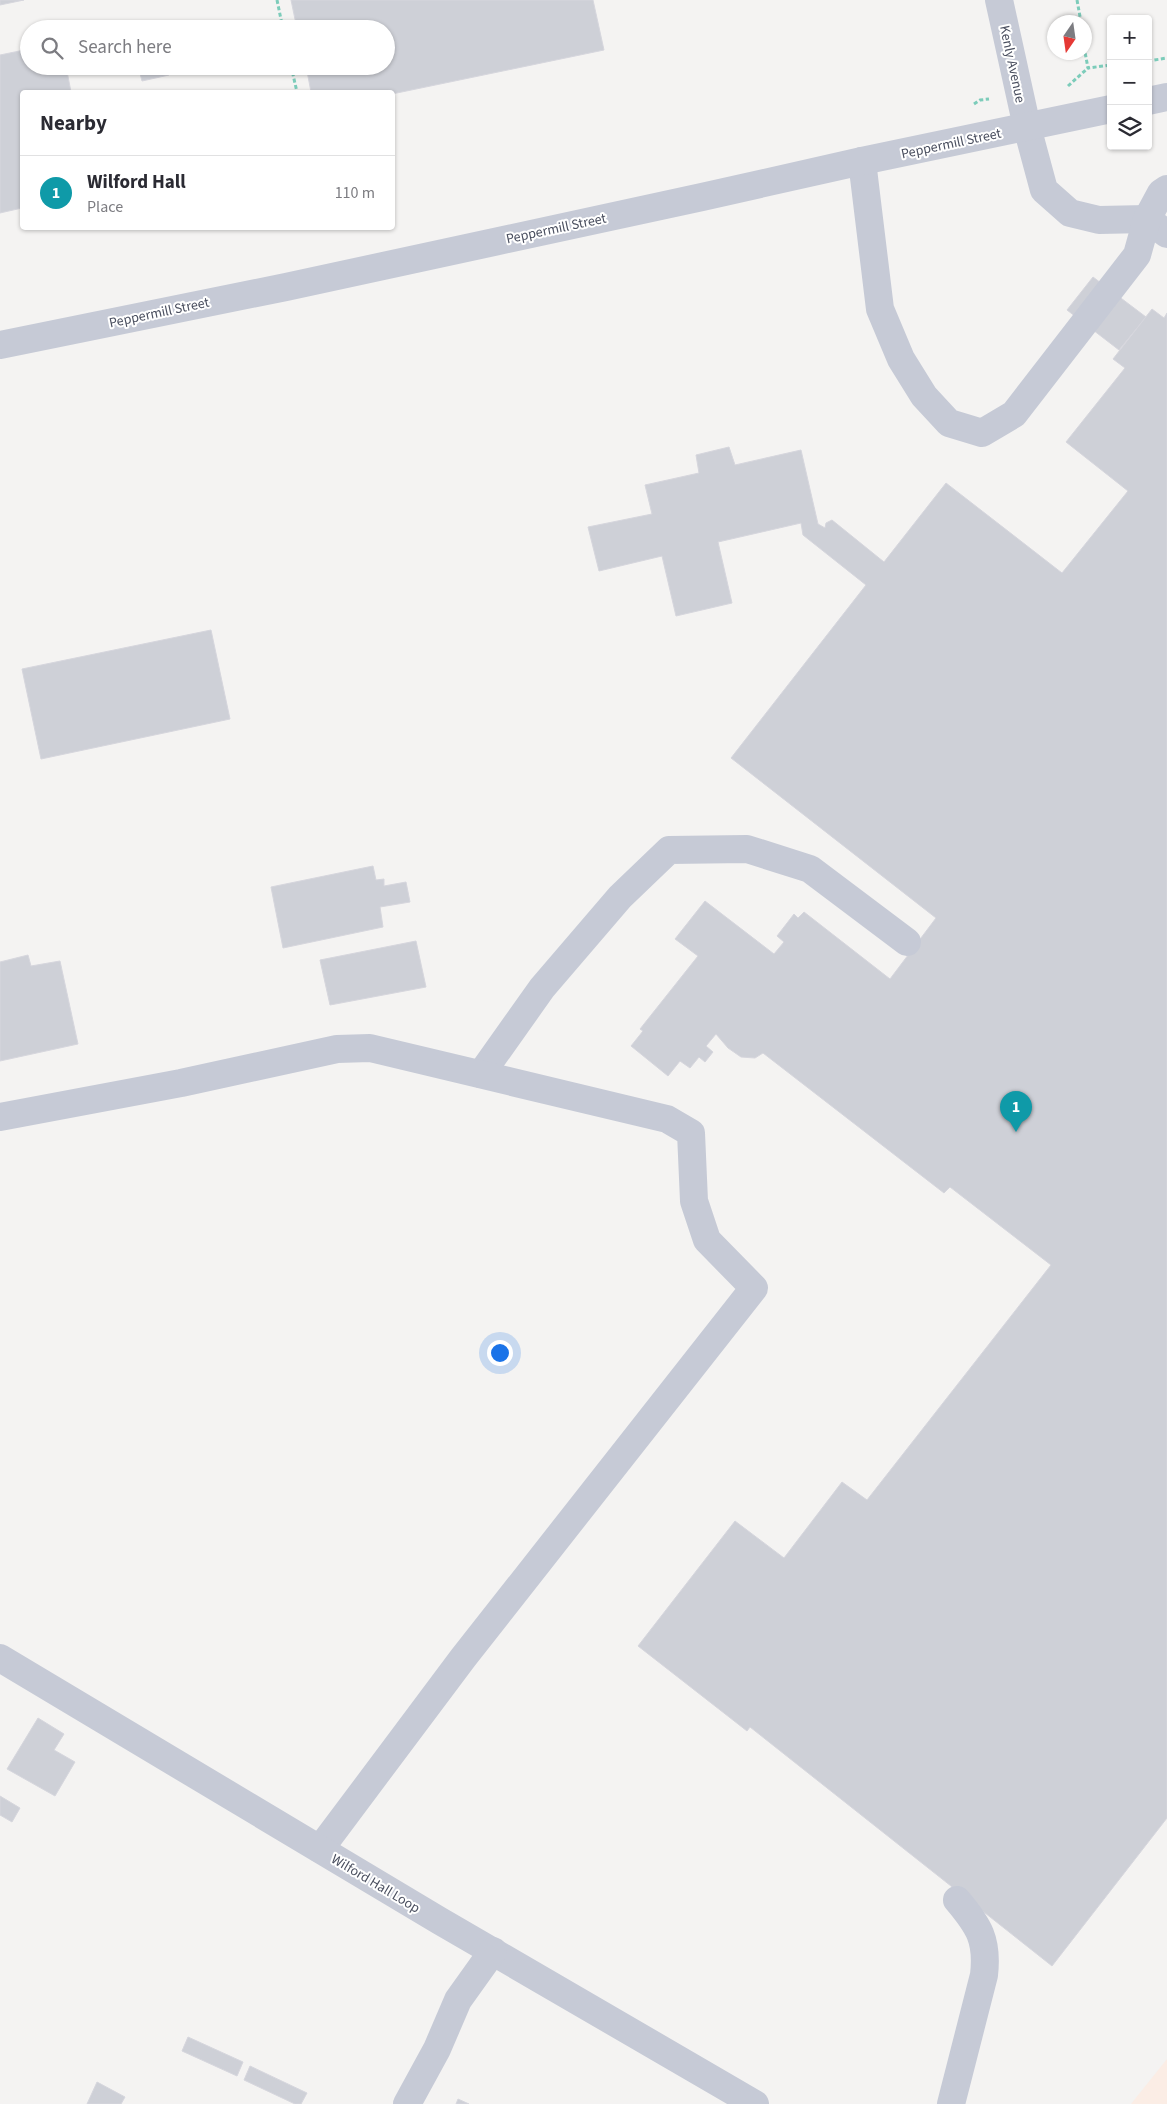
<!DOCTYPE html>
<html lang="en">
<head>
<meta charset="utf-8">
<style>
	body { margin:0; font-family:"Source Sans 3",sans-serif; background:#f2f2f3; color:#2b2b33 }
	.controls { position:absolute; right:15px; top:15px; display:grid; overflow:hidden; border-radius:5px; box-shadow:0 1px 4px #0004 }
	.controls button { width:45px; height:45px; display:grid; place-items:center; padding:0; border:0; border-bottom:1px solid #e1e1e2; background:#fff; color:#2b2b33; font:25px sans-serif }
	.compass { position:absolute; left:1047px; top:15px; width:45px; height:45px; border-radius:50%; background:#fff; box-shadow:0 1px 4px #0004; rotate:193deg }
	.you { position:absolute; left:499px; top:1352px; width:18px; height:18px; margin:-12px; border:4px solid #fff; border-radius:50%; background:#1a73e8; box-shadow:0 0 0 8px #1a73e833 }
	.badge { display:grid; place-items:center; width:32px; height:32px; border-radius:50%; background:#2563eb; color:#fff; font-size:16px; font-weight:700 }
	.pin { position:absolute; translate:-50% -41px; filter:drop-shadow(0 1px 2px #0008) }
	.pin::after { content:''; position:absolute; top:26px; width:18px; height:15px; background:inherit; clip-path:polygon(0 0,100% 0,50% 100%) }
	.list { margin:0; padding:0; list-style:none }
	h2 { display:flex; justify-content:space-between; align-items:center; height:65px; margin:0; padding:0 20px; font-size:21px }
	h2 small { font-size:16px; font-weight:400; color:#7c7c81 }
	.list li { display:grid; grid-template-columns:32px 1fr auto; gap:15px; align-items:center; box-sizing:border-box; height:75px; padding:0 20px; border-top:1px solid #e1e1e2 }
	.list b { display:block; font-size:19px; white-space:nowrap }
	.list p { margin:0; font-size:16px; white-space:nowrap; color:#7c7c81 }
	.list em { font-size:16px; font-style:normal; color:#7c7c81 }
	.icon { flex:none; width:28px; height:28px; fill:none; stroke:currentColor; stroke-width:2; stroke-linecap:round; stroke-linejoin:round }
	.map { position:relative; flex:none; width:1167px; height:2104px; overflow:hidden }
	.search { position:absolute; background:#fff; box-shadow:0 1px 4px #0004; left:20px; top:20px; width:375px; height:55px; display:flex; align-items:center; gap:12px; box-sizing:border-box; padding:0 18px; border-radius:28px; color:#7c7c81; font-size:19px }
	.panel { position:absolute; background:#fff; box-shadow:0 1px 4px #0004; left:20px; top:90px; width:375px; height:140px; border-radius:5px }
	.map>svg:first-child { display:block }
</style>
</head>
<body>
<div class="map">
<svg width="1167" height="2104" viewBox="0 0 1167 2104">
	<rect width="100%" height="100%" fill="#f4f3f2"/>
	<!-- medical -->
	<path fill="#fbede5" d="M1167,2059V2104H1131Z"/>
	<!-- building -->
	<g fill="#ced0d7" stroke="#d6d6dd">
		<path d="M0,0H24L0,5Z"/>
		<path d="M291,0H593L604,50L392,94V92H311L306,66H386V29H297Z"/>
		<path d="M29,49V66H66L71,92H22V208L0,213V55Z"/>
		<path d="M138,66H167L169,75L142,81Z"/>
		<path d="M1093,277L1146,317L1119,350L1067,310Z"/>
		<path d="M1152,309L1164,318L1167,313V1818L1052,1966L750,1727L747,1731L638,1646L735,1521L784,1558L842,1482L867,1500L1051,1265L950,1187L944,1193L763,1053L755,1058L741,1057L728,1048L716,1034L706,1046L713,1052L705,1062L699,1057L690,1068L680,1061L668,1076L631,1046L643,1031L640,1029L698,956L675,939L705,901L774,954L784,942L777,936L794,914L798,918L804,912L890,979L936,918L731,758L866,585L803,535L801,523L718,542L732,603L676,616L662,556L599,571L588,527L652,514L645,485L699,473L696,455L729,447L735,465L801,450L818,524L825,528L826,523L832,520L884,562L946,483L1062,573L1128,491L1066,442L1125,368L1113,359Z"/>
		<path d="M211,630L230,719L41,759L22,669Z"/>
		<path d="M373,866L376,880L384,879V886L406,882L410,902L380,907L383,927L283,948L271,887Z"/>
		<path d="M416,941L426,987L330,1005L320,960Z"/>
		<path d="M28,955L31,966L60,961L78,1044L0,1061V962Z"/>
		<path d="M38,1718L64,1734L54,1750L75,1762L55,1796L7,1769Z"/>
		<path d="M0,1796L20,1808L12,1822L0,1815Z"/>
		<path d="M188,2037L243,2062L237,2076L182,2051Z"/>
		<path d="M250,2066L307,2093L301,2104H295L244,2080Z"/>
		<path d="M97,2082L125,2097L121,2104H87Z"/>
		<path d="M458,2099L469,2104H456Z"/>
	</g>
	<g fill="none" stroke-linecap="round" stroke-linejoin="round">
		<!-- path -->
		<g stroke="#7cccba" stroke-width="3" stroke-dasharray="4 2.5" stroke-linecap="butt">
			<path d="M277,0L283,29"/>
			<path d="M1077,0L1081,22"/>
			<path d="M1084,47L1088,68L1111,65"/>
			<path d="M1148,61L1167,58"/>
			<path d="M291,66L297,92"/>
			<path d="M1068,86L1088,68"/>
			<path d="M974,104L980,100L989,99"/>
		</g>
		<!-- minor -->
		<g stroke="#c6cad6" stroke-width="28">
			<path d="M999,0L1027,127L1044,190L1070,213L1099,220L1147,219L1167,234"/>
			<path d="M1148,101L1167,97"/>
			<path d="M862,161L880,309L901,359L924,396L949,423L982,433L1014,414L1137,255L1147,219L1161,193L1167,189"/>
			<path d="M0,345L286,287L702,197L862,161L1111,109"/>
			<path d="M481,1074L542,988L620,897L669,850L747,849L810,869L907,942"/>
			<path d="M0,1117L181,1083L337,1049L370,1048L667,1119L691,1133L694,1201L707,1240L754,1288L463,1658L320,1849"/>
			<path d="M0,1658L440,1921L755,2104"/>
			<path d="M407,2104L437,2049L458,2000L493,1951"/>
			<path d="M951,2104L984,1975C988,1940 979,1926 957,1900"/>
		</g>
	</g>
	<g text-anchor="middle" stroke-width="4" stroke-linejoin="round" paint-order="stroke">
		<!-- street labels -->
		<g font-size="14" fill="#4a4f5f" stroke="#fff">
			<text transform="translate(1013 64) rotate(78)" y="5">Kenly Avenue</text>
			<text transform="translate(951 143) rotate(-12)" y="5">Peppermill Street</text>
			<text transform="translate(556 228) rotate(-12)" y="5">Peppermill Street</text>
			<text transform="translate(159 312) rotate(-12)" y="5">Peppermill Street</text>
			<text transform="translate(376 1883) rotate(31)" y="5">Wilford Hall Loop</text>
		</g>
	</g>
</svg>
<div class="controls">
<button>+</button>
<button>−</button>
<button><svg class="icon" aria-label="layers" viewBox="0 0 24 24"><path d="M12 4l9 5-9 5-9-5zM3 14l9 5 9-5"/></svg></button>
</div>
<svg class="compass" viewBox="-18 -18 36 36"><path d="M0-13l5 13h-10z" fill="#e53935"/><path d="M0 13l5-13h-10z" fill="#7c7c81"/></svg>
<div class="you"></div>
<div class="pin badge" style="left:1016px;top:1132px;background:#0f9aa8">1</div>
<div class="search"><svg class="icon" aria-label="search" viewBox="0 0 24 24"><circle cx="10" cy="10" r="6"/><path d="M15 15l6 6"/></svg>Search here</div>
<section class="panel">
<h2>Nearby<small></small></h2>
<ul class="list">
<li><span class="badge" style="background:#0f9aa8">1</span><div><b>Wilford Hall</b><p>Place</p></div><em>110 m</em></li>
</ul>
</section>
</div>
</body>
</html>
